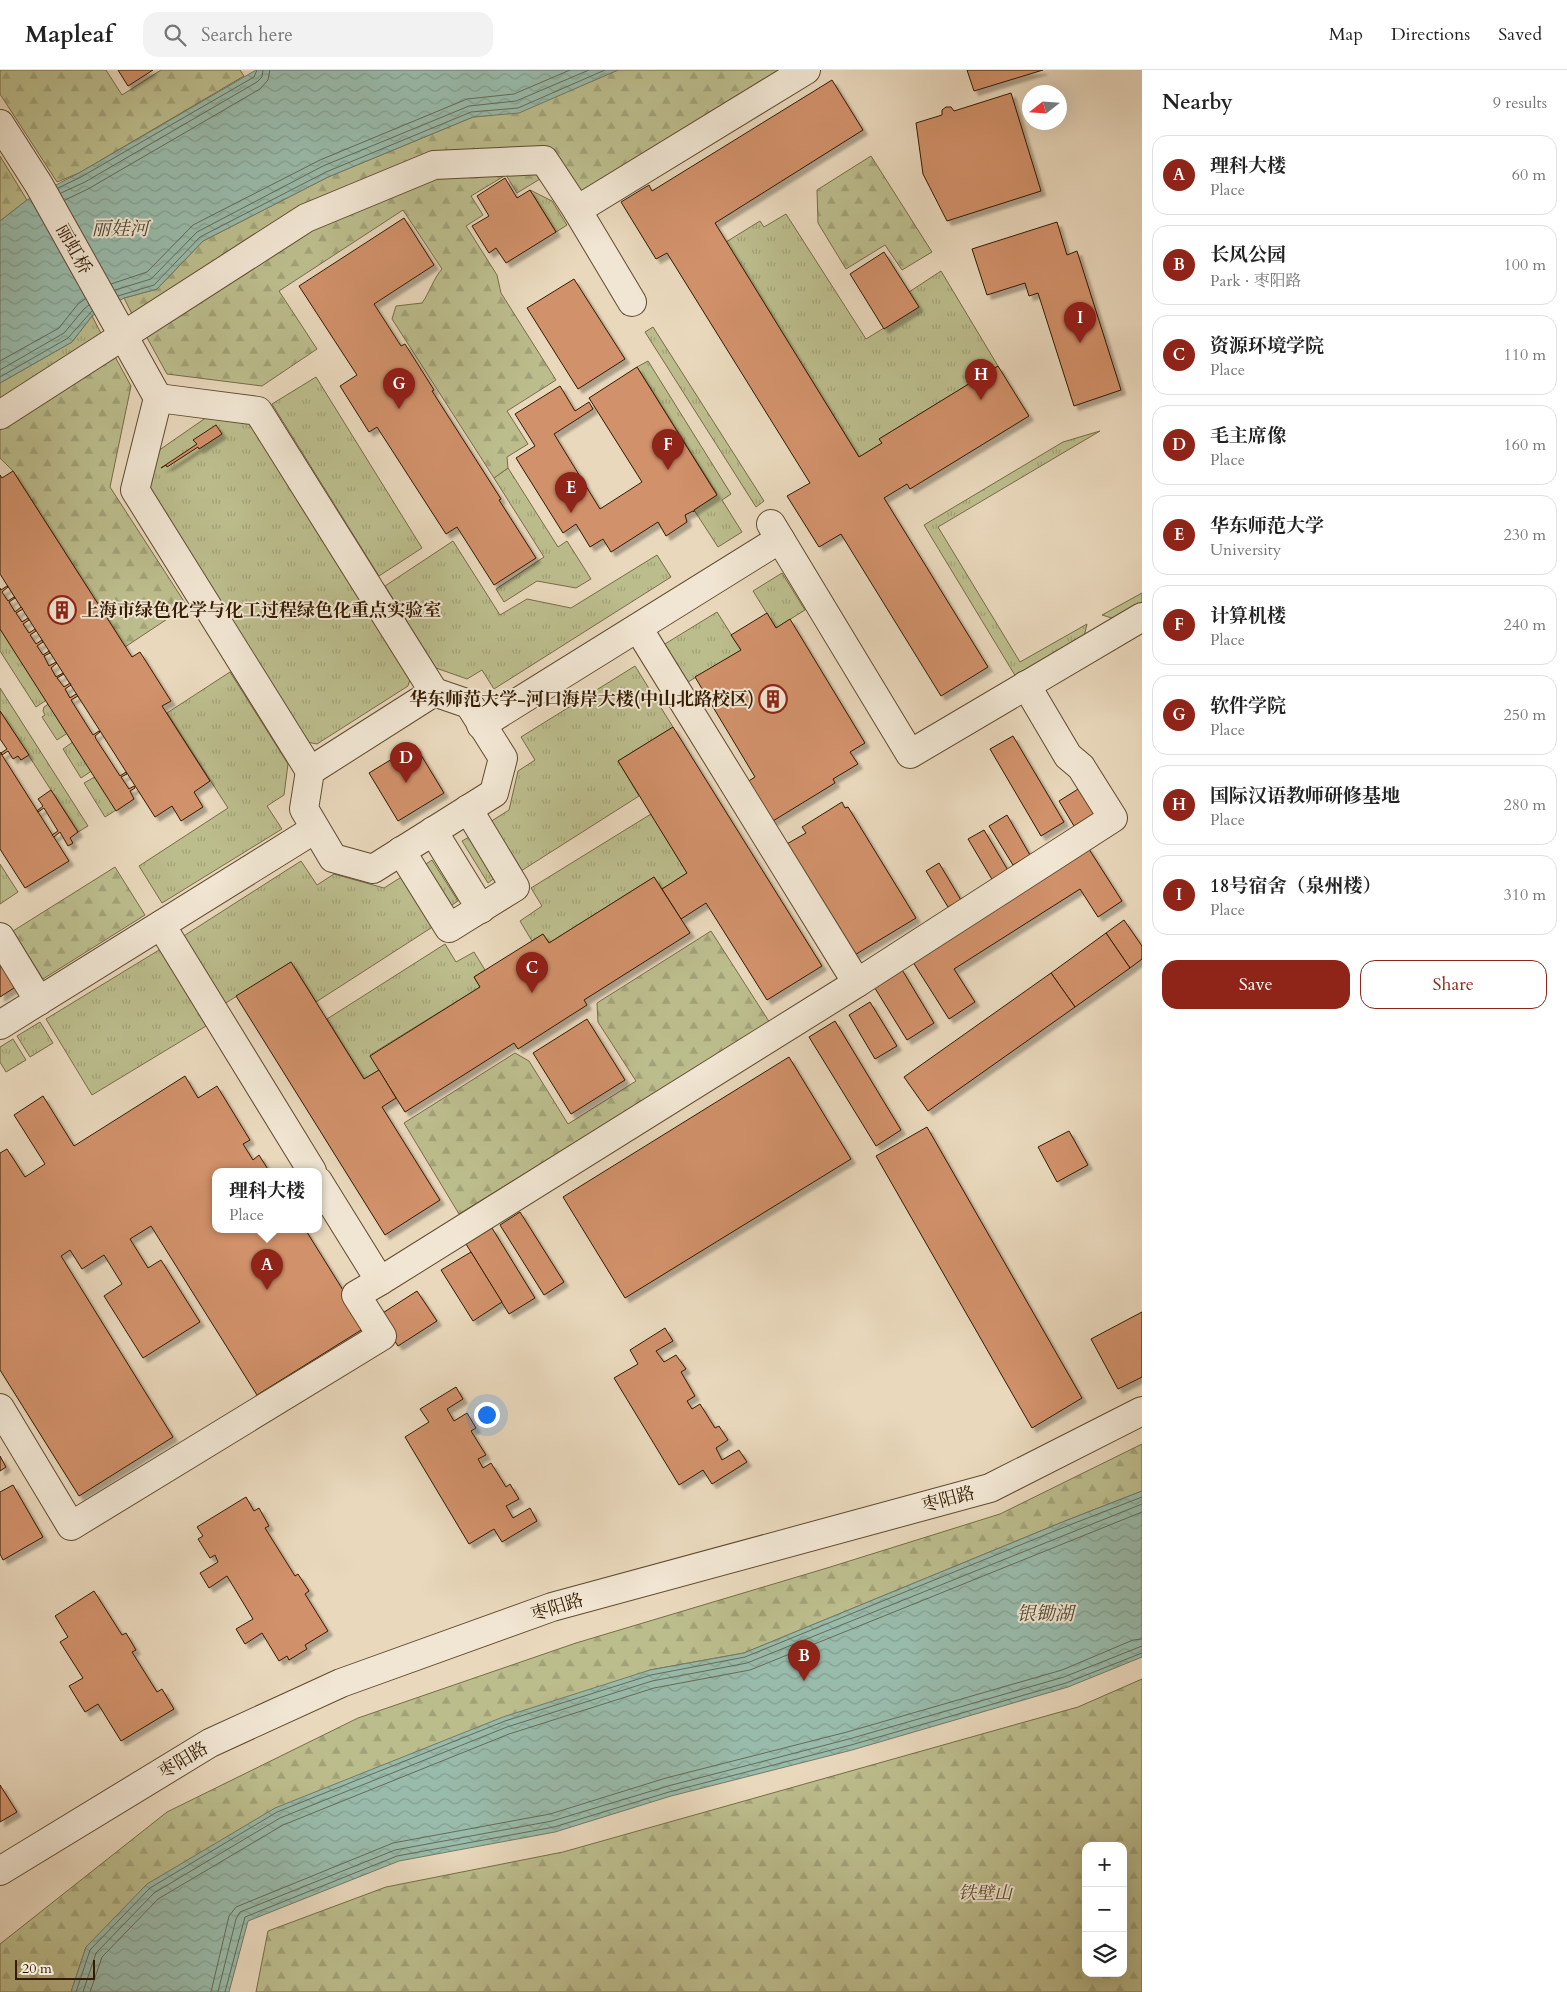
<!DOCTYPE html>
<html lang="en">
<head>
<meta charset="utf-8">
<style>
	body { margin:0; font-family:Cardo,"Noto Serif SC",serif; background:#f2f2f2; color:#222 }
	.controls { position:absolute; right:15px; bottom:15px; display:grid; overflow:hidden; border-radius:10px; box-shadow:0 5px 20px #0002 }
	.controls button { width:45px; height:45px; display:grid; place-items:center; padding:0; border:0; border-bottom:1px solid #e0e0e0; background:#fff; color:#222; font:25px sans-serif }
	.compass { position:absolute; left:1022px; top:15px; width:45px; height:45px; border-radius:50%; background:#fff; box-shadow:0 5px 20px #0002; rotate:253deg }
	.scale { position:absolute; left:15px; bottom:12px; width:80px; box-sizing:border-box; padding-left:5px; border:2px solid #341b00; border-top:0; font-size:14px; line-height:18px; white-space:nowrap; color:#341b00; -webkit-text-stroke:4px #f1e6d3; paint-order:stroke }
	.you { position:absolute; left:486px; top:1344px; width:18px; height:18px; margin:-12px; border:4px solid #fff; border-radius:50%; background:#1a73e8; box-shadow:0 0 0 8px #1a73e833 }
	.badge { display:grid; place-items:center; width:32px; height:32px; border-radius:50%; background:#8f2418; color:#fff; font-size:16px; font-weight:700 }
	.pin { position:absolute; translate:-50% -41px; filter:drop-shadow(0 1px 2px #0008) }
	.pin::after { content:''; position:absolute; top:26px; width:18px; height:15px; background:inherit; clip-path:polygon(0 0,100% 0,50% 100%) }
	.popup { position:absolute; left:212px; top:1098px; width:110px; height:65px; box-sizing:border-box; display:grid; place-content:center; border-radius:10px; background:#fff; filter:drop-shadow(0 1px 4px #0005); font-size:16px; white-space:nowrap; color:#767676 }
	.popup b { font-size:19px; color:#222 }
	.popup::after { content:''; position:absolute; left:50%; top:100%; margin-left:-10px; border:10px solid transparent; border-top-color:#fff }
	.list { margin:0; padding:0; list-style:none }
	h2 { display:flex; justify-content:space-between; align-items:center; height:65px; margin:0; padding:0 20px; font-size:21px }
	h2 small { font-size:16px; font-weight:400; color:#767676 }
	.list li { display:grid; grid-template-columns:32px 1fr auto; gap:15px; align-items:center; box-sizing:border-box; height:80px; margin:0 10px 10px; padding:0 10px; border:1px solid #e0e0e0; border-radius:15px }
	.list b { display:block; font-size:19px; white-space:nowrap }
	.list p { margin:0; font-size:16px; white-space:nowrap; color:#767676 }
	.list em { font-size:16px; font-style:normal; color:#767676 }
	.actions { display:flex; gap:10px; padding:15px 20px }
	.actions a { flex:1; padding:11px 0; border:1px solid #8f2418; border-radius:15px; text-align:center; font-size:18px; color:#8f2418 }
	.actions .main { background:#8f2418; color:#fff }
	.icon { flex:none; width:28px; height:28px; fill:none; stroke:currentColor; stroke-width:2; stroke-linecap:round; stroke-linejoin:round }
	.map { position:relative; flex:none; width:1142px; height:1922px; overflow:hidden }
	header { display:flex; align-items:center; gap:30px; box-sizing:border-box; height:70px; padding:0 25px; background:#fff; border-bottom:1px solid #e0e0e0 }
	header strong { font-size:24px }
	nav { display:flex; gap:28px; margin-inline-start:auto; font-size:18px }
	.search { width:350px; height:45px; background:#f2f2f2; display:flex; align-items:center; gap:12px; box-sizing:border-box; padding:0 18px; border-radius:15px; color:#767676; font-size:19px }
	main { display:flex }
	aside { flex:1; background:#fff }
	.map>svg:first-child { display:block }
</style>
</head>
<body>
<header>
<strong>Mapleaf</strong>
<div class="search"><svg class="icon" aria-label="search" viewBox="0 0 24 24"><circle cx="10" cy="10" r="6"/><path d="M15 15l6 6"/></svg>Search here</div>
<nav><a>Map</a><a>Directions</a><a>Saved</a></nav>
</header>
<main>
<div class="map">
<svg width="1142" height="1922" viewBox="0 0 1142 1922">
	<defs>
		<pattern id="grass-tufts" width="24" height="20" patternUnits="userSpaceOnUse" patternTransform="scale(1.25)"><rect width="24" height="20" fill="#bcbd8d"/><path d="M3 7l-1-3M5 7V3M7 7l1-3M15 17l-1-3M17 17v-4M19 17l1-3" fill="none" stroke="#a2a278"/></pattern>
		<pattern id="forest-firs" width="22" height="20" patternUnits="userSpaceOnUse" patternTransform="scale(1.25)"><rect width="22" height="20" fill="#bcbd8d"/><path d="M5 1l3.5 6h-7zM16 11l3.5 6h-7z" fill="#a2a278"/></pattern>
		<pattern id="water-waves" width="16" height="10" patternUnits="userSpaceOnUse" patternTransform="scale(1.25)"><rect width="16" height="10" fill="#99bbab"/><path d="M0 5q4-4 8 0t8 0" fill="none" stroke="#84a091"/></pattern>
		<filter id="shadow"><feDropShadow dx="4.5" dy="4.5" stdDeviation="1" flood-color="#0004"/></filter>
	</defs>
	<rect width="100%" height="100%" fill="#e9d8bc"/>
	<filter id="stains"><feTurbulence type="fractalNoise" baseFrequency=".004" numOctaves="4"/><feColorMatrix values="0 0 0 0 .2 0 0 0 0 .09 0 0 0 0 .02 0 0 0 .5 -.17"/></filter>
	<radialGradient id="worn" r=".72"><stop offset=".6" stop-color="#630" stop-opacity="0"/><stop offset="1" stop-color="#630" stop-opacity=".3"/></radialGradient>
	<!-- grass -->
	<g fill="url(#grass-tufts)" stroke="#786c46">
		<path d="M530,120L552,131L567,155L556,162Z"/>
		<path d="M786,144L866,269L918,237L909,222L941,201L998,296L879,369L882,373L859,387L726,172L760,151L764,157Z"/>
		<path d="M92,246L104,269L0,335V313L72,272Z"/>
		<path d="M653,257L764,431L756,437L645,262Z"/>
		<path d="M648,291L731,424L722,430L742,462L718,477L694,440L717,424L637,297Z"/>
		<path d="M316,307L422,478L379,506L272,334Z"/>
		<path d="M207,347L248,351L410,609L408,616L317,674L307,672L147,418L155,383Z"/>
		<path d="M1100,361L938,457L1020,592L1087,554L1084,567L1016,607L924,455L1063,372Z"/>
		<path d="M508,398L558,477L567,471L591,509L576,518L537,511L504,532L496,519L544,487L494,408Z"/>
		<path d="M453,471L500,545L527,529L571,538L657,485L671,507L494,619L482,600L467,609L436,598L385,516Z"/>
		<path d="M782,503L805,540L776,558L753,521Z"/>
		<path d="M1142,523V534L1115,549L1102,545Z"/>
		<path d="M717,542L741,580L683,615L660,577Z"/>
		<path d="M0,547L51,627L36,637L0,581Z"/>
		<path d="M635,596L673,657L618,691L639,726L521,801L490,752L509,740L518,701L535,690L521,667Z"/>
		<path d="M230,602L288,694L284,725L267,736L282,759L162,833L139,796L228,738L167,643Z"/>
		<path d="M0,618L88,756L78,762L0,641Z"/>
		<path d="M53,631L72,660L57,670L42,647L45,645L43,641L44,637Z"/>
		<path d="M77,669L96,698L81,708L63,679Z"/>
		<path d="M100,704L121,737L105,747L84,713Z"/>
		<path d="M651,744L687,803L662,819L654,807L549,873L543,864L532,871L520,851L542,836L531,818Z"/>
		<path d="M471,766L496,807L488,813L462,771Z"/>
		<path d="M432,790L458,831L449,837L423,796Z"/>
		<path d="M301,791L317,815L334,804L384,818L403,806L434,856L316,932L291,892L221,936L179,869Z"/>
		<path d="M0,794L18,822L0,834Z"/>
		<path d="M445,874L456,892L474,882L485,900L474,907L480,917L370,985L379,1000L364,1009L327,949Z"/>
		<path d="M164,877L211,953L92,1025L46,949Z"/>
		<path d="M40,952L53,973L30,987L17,966Z"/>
		<path d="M13,969L26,990L6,1002L0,992V977Z"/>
	</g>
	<!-- forest -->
	<g fill="url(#forest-firs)" stroke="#786c46" fill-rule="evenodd">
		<path d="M0,0H106L122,25L161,0H240L244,6L79,103L57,112L0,24Z"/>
		<path d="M618,0H791L580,129L550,82L433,86L134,248L124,228L157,219L203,171L328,107L473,47L519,42Z"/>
		<path d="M0,86L27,130L0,151Z"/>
		<path d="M871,86L932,182L902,200L885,175L846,199L818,153L817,120Z"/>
		<path d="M532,97L540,109L517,123L506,105L471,126L483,145L466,156L497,205L501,223L556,310L507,341L528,374L507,387L508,398L494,408L392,249L396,236L422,233C430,222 433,209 442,199L403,140L279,221L317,279L262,316L167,304L145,264L309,157L435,102Z"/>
		<path d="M113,283L131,316L110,417L187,536L125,577L13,401L0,388V356Z"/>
		<path d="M115,797L145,845L43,909L13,861Z"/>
		<path d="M711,861L770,953L459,1144L404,1053L515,983L529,991L568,1054L636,1011L598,952L597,933Z"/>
		<path d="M1142,1374V1421L1065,1451L744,1583L650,1600L86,1877L71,1922H0V1874L167,1742L358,1648L576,1573L827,1498L1000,1444Z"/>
		<path d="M1142,1609V1922H256L268,1861L386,1817L563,1782L1078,1637ZM1086,1776H1123V1903H1086Z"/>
	</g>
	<!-- water -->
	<g fill="url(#water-waves)" stroke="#717b67">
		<path d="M256,0H618L519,43L473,47L328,107L203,171L157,219L124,228L92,246L72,272L0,313V151L27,130L79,103Z"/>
		<path d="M1142,1421V1587L1068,1617L852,1680L671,1726L555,1762L399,1791L248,1851L229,1922H71L86,1877L147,1814L275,1738L503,1647L650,1600L744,1583L1065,1451Z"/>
	</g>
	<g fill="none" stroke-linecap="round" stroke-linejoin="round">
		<!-- shore -->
		<g stroke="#666b56" stroke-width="1">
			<path d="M58,118L81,107L254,7L257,0"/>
			<path d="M61,123L85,112L257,12L262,7L263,0"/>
			<path d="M65,130L88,119L260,19L268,10L270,0"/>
			<path d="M111,214L147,202L193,155L320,90L467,29L514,24L570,0"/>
			<path d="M115,220L151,209L197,162L323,96L469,36L516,31L589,0"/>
			<path d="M118,226L154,215L200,167L326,102L471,42L518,38L605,0"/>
			<path d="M0,291L59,258L78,234L85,229"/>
			<path d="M0,300L64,263L84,239L89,235"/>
			<path d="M0,307L68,268L92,241"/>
			<path d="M76,1922L90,1880L150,1818L277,1742L505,1651L651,1605L745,1587L1067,1456L1142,1427"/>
			<path d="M83,1922L96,1883L154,1823L280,1748L507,1657L652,1611L747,1593L1142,1434"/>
			<path d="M90,1922L102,1887L158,1829L283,1755L509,1664L654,1618L750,1600L1142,1442"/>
			<path d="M211,1922L229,1846L236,1837L393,1773L550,1744L666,1708L847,1662L1062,1600L1133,1570L1142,1569"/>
			<path d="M218,1922L236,1849L240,1842L395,1780L552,1751L668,1716L849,1669L1064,1607L1142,1576"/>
			<path d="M225,1922L245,1847L397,1786L554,1757L669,1722L851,1675L1066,1613L1142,1583"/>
		</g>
	</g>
	<!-- building -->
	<g fill="#d1916b" stroke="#341b00" filter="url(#shadow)">
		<path d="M118,0H153L128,16Z"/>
		<path d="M967,0H1043L974,21Z"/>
		<path d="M832,10L863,60L715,153L859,387L882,373L879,369L998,296L1029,346L910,419L907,414L884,428L988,597L941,626L841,464L819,477L787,426L810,413L667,183L656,189L621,132L649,115L652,121Z"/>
		<path d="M1011,23L1041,121L947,151L923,104L916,53L942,45V40L946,37H951L954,41Z"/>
		<path d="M505,108L517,128L530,120L556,162L506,193L496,178L489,183L472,156L489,146L477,126Z"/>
		<path d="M404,148L434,195L374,234L401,276L405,274L434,320L432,321L501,429L499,430L536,488L494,515L457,457L446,464L377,357L369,362L340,316L357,305L299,216Z"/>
		<path d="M1057,152L1067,185L1077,181L1121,320L1074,336L1038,223L1029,226L1025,213L987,225L972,179Z"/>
		<path d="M884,182L919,237L884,259L850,204Z"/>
		<path d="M574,209L625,289L578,319L527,238Z"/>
		<path d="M637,297L717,425L694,440V442L693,441L685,445L687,452L666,466L658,452L611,482L603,469L590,477L576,454L563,463L516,388L535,376L515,344L560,316L575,341L589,332L593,339L554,364L600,439L642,412L589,328Z"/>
		<path d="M216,355L222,364L199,379L198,377L167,397L166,395L161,398L197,374L193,370Z"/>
		<path d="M13,401L132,587L140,582L171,631L162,636L210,711L194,722L203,737L181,751L172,736L155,747L0,504V405L2,408Z"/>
		<path d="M7,516L8,517L2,522L8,531L14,527L15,528L9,532L15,542L21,537L23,539L16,543L22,552L28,548L29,550L23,554L29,563L35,559L36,561L30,565L36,574L42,570L43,572L37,576L43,585L49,581L50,583L44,586L49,596L56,592L57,593L51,598L56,607L63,603L64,604L57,608L64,617L70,613L71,615L65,619L70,628L76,624L78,626L71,630L93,665L99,661L100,662L95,666L96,669L120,706L126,702L127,704L121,707L129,719L134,716L135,718L130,721L134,729L116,741L0,559V518L1,520Z"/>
		<path d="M767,543L776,558L790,549L865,673L850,682L858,694L833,709L835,713L768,754L744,714L755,707L695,607L741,580L731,565Z"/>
		<path d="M0,641L29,685L21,690L18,686L13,689L8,681L2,685L1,683L7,679L0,669Z"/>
		<path d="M673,657L822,896L767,930L706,833L681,849L662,819L687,803L618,691Z"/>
		<path d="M1013,666L1064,752L1041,766L990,679Z"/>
		<path d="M415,675L444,723L398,751L369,703Z"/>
		<path d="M0,682L69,791L25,818L0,779Z"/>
		<path d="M1083,716L1098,741L1074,756L1059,731Z"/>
		<path d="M51,720L78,762L70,768L73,773L68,776L60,762L54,767L52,765L58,761L44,738L38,742L37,741L43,736L38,729Z"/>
		<path d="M842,732L845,738L848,737L916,848L853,886L785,775L806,763L802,757Z"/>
		<path d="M1007,745L1030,785L1013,795L989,756Z"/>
		<path d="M984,760L1009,802L993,811L968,769Z"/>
		<path d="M1087,776L1122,831L1098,847L1080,819L954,899L975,932L949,949L911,889Z"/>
		<path d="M939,793L961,830L948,837L926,801Z"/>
		<path d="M654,807L690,863L584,930L587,935L518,979L514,973L405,1042L370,986L480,917L474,907L543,864L549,873Z"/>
		<path d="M1124,850L1142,876V889L1130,898L1106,863Z"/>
		<path d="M1106,863L1130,898L1075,937L1051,903Z"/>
		<path d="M0,888L17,916L0,927Z"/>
		<path d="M291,892L364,1009L379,1000L396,1028L382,1037L440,1130L385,1165L236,926Z"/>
		<path d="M901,898L934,953L907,970L873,915Z"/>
		<path d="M1051,903L1075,937L928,1041L904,1007Z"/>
		<path d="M870,932L897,976L875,989L849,945Z"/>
		<path d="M587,949L625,1010L571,1044L533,983Z"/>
		<path d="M835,951L901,1060L876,1076L809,967Z"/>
		<path d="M789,987L851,1089L625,1228L563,1127Z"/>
		<path d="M185,1006L198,1028L217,1016L250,1070L243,1074L253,1090L259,1085L269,1101H216V1159H305L366,1257L257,1325L151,1156L130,1169L148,1198L161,1190L200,1252L143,1288L104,1226L122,1214L104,1185L82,1199L70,1180L61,1186L173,1367L79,1426L0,1300V1083L7,1079L25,1107L45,1094L14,1045L43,1026L74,1076Z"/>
		<path d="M927,1057L1082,1328L1032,1358L876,1086Z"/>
		<path d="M1069,1061L1088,1095L1057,1112L1038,1077Z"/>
		<path d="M520,1142L564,1212L544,1225L500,1155Z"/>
		<path d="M492,1158L535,1228L509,1244L466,1174Z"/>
		<path d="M471,1182L502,1232L473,1251L441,1200Z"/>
		<path d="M417,1221L437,1251L398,1276L378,1246Z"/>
		<path d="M1142,1242V1307L1118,1319L1091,1269Z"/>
		<path d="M665,1258L673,1271L656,1281L664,1292L676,1285L686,1299L681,1302L695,1326L687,1331L692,1339L700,1334L715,1358L719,1356L728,1370L716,1378L722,1390L739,1380L747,1392L712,1414L703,1400L679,1415L614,1308L638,1294L630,1280Z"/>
		<path d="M456,1317L463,1329L447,1339L454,1351L467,1343L476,1358L471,1361L486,1385L478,1389L483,1398L491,1393L506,1417L510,1414L519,1429L506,1436L513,1448L530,1438L537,1451L502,1472L494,1459L469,1474L405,1367L429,1352L420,1339Z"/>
		<path d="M0,1386L6,1397L0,1401Z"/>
		<path d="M13,1415L43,1467L3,1490L0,1484V1422Z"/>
		<path d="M246,1427L254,1441L259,1438L269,1456L265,1458L295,1506L298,1504L309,1521L305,1524L328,1561L305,1575L307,1579L289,1590L287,1586L279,1591L262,1563L245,1574L236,1559L253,1549L227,1506L209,1518L200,1503L218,1492L215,1485L210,1488L198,1469L203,1466L197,1457Z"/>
		<path d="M94,1521L122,1565L126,1563L136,1580L132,1582L157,1622L162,1619L174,1639L121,1671L98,1634L85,1642L69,1616L83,1608L60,1572L68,1567L55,1546Z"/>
		<path d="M0,1715L17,1742L0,1752Z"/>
	</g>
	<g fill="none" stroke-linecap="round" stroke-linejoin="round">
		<defs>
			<g id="minor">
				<path d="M0,54L39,115L158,328"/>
				<path d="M577,140L632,232"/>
				<path d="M0,345L306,148L434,95L544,90L577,140L806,0"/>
				<path d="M771,454L910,684L1142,547"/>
				<path d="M434,622L469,634L503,688L494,723L373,799L333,788L304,739L310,701Z"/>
				<path d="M481,655L780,469"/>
				<path d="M310,701L135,420L158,328L258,341L434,622"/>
				<path d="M433,761L481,839"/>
				<path d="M401,781L449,858L515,817L468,739"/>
				<path d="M161,855L312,1101"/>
				<path d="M0,867L39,931"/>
				<path d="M857,913L1113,748L1081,697L1068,686L1026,615"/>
				<path d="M0,955L315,759"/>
				<path d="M380,1211L857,913L638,558"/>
				<path d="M0,1338L71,1456L382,1266L356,1225L380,1211L318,1111"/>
				<path d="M0,1801L210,1673L341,1613L552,1537L990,1418L1142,1341"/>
			</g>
		</defs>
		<!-- minor casing -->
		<use href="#minor" stroke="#614a2f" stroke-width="30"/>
		<!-- minor -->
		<use href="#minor" stroke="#f1e6d3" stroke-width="28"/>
	</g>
	<!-- icons -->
	<defs>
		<symbol id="building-ring" viewBox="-11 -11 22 22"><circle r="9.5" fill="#f1e6d3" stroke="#8f2418" stroke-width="1.5"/><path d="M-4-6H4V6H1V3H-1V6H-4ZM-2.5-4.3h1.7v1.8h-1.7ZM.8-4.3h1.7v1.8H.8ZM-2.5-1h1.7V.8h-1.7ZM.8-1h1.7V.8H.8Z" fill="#8f2418"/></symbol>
	</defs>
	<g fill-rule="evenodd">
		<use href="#building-ring" x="46" y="524" width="32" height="32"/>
		<use href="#building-ring" x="757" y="613" width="32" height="32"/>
	</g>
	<g text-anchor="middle" stroke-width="4" stroke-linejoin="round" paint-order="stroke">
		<!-- street labels -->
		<g font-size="18" fill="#341b00" stroke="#f1e6d3">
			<text transform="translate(74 179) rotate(61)" y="6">丽虹桥</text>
			<text transform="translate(948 1429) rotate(-15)" y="6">枣阳路</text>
			<text transform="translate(557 1537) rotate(-17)" y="6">枣阳路</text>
			<text transform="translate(183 1690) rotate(-31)" y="6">枣阳路</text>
		</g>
		<!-- poi labels -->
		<g font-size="18" font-weight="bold" fill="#341b00" stroke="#f1e6d3" text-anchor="start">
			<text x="81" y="546">上海市绿色化学与化工过程绿色化重点实验室</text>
			<text x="754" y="635" text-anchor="end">华东师范大学-河口海岸大楼(中山北路校区)</text>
		</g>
		<!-- park labels -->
		<g font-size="18" font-style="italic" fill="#5d4c2a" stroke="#f1e6d3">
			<text x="985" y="1829">铁壁山</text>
		</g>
		<!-- water labels -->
		<g font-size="19" font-style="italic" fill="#524b33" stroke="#f1e6d3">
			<text x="120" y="165">丽娃河</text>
			<text x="1045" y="1550">银锄湖</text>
		</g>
	</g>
	<rect width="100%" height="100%" filter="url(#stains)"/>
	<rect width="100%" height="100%" fill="url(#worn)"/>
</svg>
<div class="controls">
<button>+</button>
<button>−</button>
<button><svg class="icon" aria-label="layers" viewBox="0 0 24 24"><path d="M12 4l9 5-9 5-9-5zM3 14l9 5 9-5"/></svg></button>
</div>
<svg class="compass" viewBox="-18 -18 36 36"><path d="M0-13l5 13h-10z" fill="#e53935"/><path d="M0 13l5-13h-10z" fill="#767676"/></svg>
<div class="scale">20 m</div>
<div class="you"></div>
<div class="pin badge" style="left:267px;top:1220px">A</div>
<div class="popup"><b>理科大楼</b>Place</div>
<div class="pin badge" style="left:804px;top:1611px">B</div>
<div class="pin badge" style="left:532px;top:923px">C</div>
<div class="pin badge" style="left:406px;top:713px">D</div>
<div class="pin badge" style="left:571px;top:443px">E</div>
<div class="pin badge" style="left:668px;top:400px">F</div>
<div class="pin badge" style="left:399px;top:339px">G</div>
<div class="pin badge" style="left:981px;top:330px">H</div>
<div class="pin badge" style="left:1080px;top:273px">I</div>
</div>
<aside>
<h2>Nearby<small>9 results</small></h2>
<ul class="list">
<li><span class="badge">A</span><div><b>理科大楼</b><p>Place</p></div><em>60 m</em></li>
<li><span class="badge">B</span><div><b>长风公园</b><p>Park · 枣阳路</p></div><em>100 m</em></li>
<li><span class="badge">C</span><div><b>资源环境学院</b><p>Place</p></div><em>110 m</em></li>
<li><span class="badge">D</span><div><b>毛主席像</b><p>Place</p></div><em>160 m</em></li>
<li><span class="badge">E</span><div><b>华东师范大学</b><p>University</p></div><em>230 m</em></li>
<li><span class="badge">F</span><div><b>计算机楼</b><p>Place</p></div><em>240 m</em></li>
<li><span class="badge">G</span><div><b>软件学院</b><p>Place</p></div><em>250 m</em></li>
<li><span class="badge">H</span><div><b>国际汉语教师研修基地</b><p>Place</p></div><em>280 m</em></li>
<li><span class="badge">I</span><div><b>18号宿舍（泉州楼）</b><p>Place</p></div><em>310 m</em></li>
</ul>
<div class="actions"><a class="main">Save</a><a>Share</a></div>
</aside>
</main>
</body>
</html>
